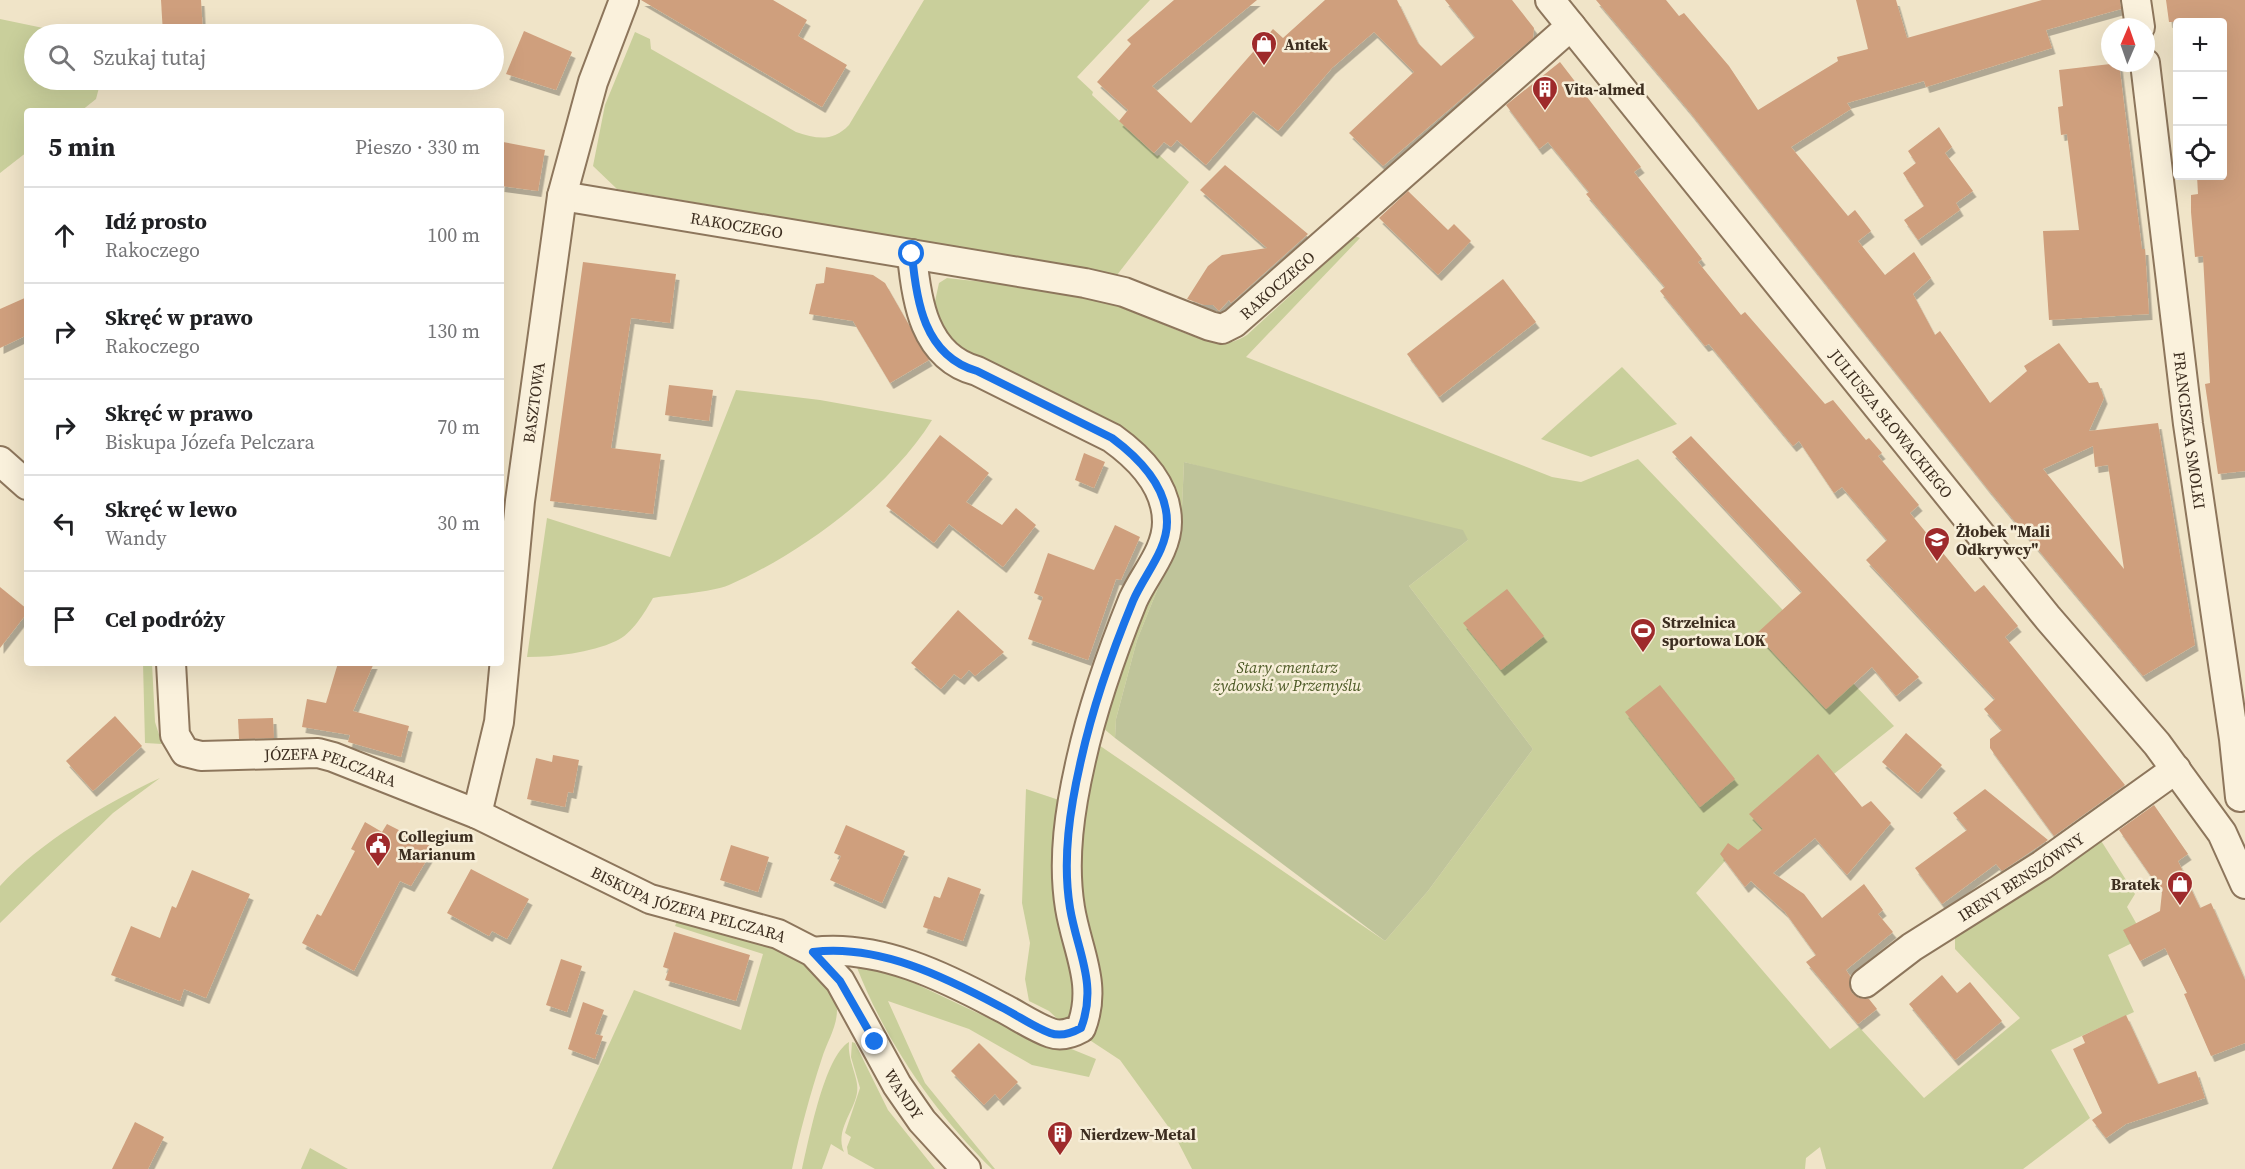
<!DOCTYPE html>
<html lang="pl">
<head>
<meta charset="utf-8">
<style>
	body { margin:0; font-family:"Source Serif 4",serif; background:#f2f2f2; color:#202124 }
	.controls { position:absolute; right:18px; top:18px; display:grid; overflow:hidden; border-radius:6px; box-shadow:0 6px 24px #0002 }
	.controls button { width:54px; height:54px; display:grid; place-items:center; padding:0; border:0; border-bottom:2px solid #e0e0e0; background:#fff; color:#202124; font:30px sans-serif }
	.compass { position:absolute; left:2101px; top:18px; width:54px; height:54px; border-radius:50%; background:#fff; box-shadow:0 6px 24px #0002; rotate:2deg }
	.stop { position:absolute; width:18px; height:18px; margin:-14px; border:4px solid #1a73e8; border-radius:50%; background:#fff }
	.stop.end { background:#1a73e8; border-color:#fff; box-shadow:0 2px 6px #0008 }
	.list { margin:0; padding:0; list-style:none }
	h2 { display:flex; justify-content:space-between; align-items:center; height:78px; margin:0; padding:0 24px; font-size:26px }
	h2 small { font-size:20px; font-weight:400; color:#757577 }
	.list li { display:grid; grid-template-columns:39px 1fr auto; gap:18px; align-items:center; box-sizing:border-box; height:96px; padding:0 24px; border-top:2px solid #e0e0e0 }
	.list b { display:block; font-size:22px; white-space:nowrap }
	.list p { margin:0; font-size:20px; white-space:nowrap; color:#757577 }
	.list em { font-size:20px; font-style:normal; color:#757577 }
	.icon { flex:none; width:33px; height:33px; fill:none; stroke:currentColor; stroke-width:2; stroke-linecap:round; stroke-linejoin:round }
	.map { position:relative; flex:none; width:2245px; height:1169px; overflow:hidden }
	.search { position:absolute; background:#fff; box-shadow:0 6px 24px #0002; left:24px; top:24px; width:480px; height:66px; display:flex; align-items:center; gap:15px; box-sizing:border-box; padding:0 21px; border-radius:33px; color:#757577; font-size:22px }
	.panel { position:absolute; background:#fff; box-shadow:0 6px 24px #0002; left:24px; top:108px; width:480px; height:558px; border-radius:6px }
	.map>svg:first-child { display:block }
</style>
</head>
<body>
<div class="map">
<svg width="2245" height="1169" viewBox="0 0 2245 1169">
	<defs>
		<filter id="shadow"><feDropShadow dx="3.5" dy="6" stdDeviation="0" flood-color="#0004"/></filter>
	</defs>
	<rect width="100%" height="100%" fill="#f0e4c8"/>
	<!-- green -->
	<g fill="#c9cf9b">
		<path d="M924,0H1150L1077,77L1093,92L1092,95L1157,156L1159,155L1189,182L1117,275L617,189L593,166L605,105L635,32L650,39L651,49L796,132C817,139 833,142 849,125Z"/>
		<path d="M0,19L72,34H34V80H101L96,99L81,111H27V152L0,173Z"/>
		<path d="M1355,236L1360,238L1246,357L1552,477L1581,482L1638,459L1894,726L1725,861L1696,893L1830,1049L1859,1027L1924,1098L2020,1018L1955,949V934L2098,836L2135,894L2127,907L2144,937L2108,955L2134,1012L2051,1050L2090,1118L2023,1169H1826L1820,1147L1806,1158L1805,1169H1192L1175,1136L1120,1060L1085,1037L1076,905L1074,835L1093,741L1385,941L1428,891L1533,749L1409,586L1468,540L1184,462L1181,531L1137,640L1116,719L1115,738L1103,728L1105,707L1140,618L1161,471L954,347L932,315L939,283L947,278C1002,284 1057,289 1110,303C1136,309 1161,325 1187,334C1210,342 1225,349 1247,335Z"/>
		<path d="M1622,367L1677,424L1591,457L1541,439Z"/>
		<path d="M736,390L820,400L932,420C891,487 801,554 729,585C709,593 675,594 653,598C645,612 632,634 616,641C590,653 555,657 527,657L547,518L670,557Z"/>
		<path d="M143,663H152L155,722L162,744L145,743Z"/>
		<path d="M160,778L113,813L0,923V886C40,842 106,803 160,778Z"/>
		<path d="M1026,789L1065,802L1078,1020L1064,1025L1049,1011L1029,1001L1025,979L1030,943L1022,903Z"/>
		<path d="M677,921C708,929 742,934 771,945C796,954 836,981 837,1010C837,1027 827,1042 822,1058C810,1095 800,1131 792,1169H552L634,990L741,1030L763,954L675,926Z"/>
		<path d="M856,965H876L1024,1035H1037L1096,1059L1089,1077L1032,1065L969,1029L888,1001L925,1083L995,1169H992C934,1112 885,1041 856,965Z"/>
		<path d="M849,1042C847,1061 860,1079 857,1093C853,1114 835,1130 844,1152L831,1144L822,1169H802C809,1140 824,1057 849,1042Z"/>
		<path d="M852,1042L855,1043L888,1110L935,1169H875L848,1154L847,1147L851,1137L845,1133L860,1088L851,1057Z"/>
		<path d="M310,1148L348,1169H301Z"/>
	</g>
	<!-- cemetery -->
	<path fill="#bfc49a" d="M1184,462L1463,530L1468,540L1409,586L1533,749L1428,891L1385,941L1115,738L1116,719L1137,640L1181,531Z"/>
	<!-- building -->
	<g fill="#cf9f7d" fill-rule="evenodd" filter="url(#shadow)">
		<path d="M161,0H201L203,34H163Z"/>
		<path d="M641,0H773L807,20L798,36L847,65L822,107Z"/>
		<path d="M1174,0H1257L1152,86L1191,123L1273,29L1283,38L1325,0H1397L1418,43L1441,66L1475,37L1445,0H1512L1534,28L1533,38L1383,166L1349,133L1414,72L1374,32L1332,68L1278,131L1253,111L1206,165L1177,140L1171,147L1164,142L1154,153L1119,121L1128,110L1097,82L1131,44L1127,40Z"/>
		<path d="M1596,0H1666L1679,16L1684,13L1729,66L1758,110L1838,61L1837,57L1868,49L1856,0H1896L1907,38L2042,0H2120L2121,9L2046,30L2052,48L1926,87L1924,81L1847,103L1851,109L1791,147L1848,216L1855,210L1871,231L1858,241L1885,275L1914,252L1931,278L1913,294L1935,335L1940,331L1990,403L2027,371L2024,366L2059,343L2089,383L2098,382L2104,398L2089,431L2158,423L2195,645L2143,676L1987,488L1689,111ZM2093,446L2095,467L2108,465L2124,569L2043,469Z"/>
		<path d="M2166,0H2245V471L2218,474L2205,384L2210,383L2203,256L2195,257L2191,212V195L2198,194L2197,176H2223V22H2169Z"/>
		<path d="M524,31L572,52L556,90L506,74Z"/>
		<path d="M1560,62L1641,167L1634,172L1702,259L1698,262L1741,315L1745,312L1825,404L1833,400L1866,440L1869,438L1882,453L1878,456L1919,505L1910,513L1975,592L1984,585L2018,626L2005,637L2125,785L2054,836L1990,748V739L2002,730L1984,709L1995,699L1866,560L1887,540L1842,487L1834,493L1799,441L1793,446L1709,344L1705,346L1660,291L1665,287L1586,194L1589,192L1548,142L1539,149L1506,105Z"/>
		<path d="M2119,63L2142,249H2145L2149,314L2049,320L2043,231L2079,230L2067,134L2061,135L2058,107L2063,106L2059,70Z"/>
		<path d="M1939,127L1952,147L1945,153L1973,191L1956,203L1960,210L1918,240L1904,220L1924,206L1903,173L1916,163L1908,151Z"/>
		<path d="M503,142L545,150L538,191L501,186Z"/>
		<path d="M1225,165L1308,234L1231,303L1229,300L1219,311L1213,305H1204L1187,299L1208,266L1222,255L1267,248L1200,190Z"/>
		<path d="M1408,191L1448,230L1454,224L1471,241L1438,275L1379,218Z"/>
		<path d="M583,262L676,274L670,323L631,318L611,448L661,454L653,514L550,501Z"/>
		<path d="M826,267L873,275L885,283L929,360L890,383L853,321L809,314L816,284L824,283Z"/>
		<path d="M1503,279L1536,322L1439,397L1407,354Z"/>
		<path d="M27,297V335L0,348V309Z"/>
		<path d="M669,385L713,390L709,421L665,415Z"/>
		<path d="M940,435L989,473L966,502L1002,525L1016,508L1036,525L1003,567L949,524L934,543L886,506Z"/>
		<path d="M1691,436L1919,677L1896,696L1872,667L1826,709L1756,634L1802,592L1672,452Z"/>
		<path d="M1084,453L1105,462L1094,488L1075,480Z"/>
		<path d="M1115,525L1140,537L1121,580L1116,579L1088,660L1028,639L1043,597L1034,593L1048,553L1094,570Z"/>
		<path d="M0,587L27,609V613L0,648Z"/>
		<path d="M1507,589L1544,636L1501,670L1463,623Z"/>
		<path d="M958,610L1004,652L975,676L969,670L961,679L954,674L941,689L911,663Z"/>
		<path d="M338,663H374L353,711L409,726L401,757L348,742L350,735L302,727L307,699L326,703Z"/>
		<path d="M1660,685L1735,779L1700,807L1625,712Z"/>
		<path d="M115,716L142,746L93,791L66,761Z"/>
		<path d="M273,718L274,738L239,739L238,719Z"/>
		<path d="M1906,733L1942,765L1918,793L1882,762Z"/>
		<path d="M1818,754L1862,807L1871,801L1891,823L1847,875L1815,838L1773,873L1804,894L1822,918L1864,884L1883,910L1878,914L1893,932L1846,970L1850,976L1849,985L1852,993L1859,998L1869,999L1877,1009L1858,1024L1806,962L1816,955L1785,912L1751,881L1745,887L1720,854L1728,843L1738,850L1763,829L1749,814Z"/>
		<path d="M553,755L579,760L573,793L568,792L565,807L527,799L536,758L552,762Z"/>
		<path d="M1985,789L2048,840L2002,871L1996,864L1942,904L1915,868L1967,830L1953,813Z"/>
		<path d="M2154,805L2188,854L2178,861L2200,908L2211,903L2245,980V1043L2211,1056L2184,994L2187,993L2165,948L2140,961L2123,930L2160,911L2162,892L2119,830Z"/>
		<path d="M365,822L382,832L387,824L434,848L411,886L400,881L354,971L302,943L317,914L321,916L355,851L351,849Z"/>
		<path d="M846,825L905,851L882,903L830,880L841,856L834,853Z"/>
		<path d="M731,845L769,857L758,892L720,880Z"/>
		<path d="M471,869L529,899L507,939L492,931L489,936L447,913Z"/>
		<path d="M192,870L250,894L206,998L184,989L180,1001L111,975L131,926L160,938L172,906L176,908Z"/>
		<path d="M948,877L981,889L963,941L923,927L934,896L940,898Z"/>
		<path d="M674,932L750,955L736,1001L665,980L669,969L663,967Z"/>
		<path d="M561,959L582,966L567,1012L546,1005Z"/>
		<path d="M1942,975L1957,993L1970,982L2002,1021L1955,1060L1909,1004Z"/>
		<path d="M583,1002L604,1010L595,1034L603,1036L595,1059L568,1049Z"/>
		<path d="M2126,1015L2158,1084L2196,1071L2205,1098L2126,1124L2106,1138L2092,1120L2102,1113L2073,1049L2085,1043L2082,1036Z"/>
		<path d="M979,1043L1018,1082L1000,1100L995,1094L984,1105L951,1071Z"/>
		<path d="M135,1122L164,1137L148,1169H112Z"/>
	</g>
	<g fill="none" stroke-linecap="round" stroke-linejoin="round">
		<defs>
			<g id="minor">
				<path id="s1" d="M1550,0L2048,618L2157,744L2222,833L2245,884"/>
				<path d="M2136,0L2140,27"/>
				<path id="s2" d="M2145,63L2188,424L2234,739L2240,797"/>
				<path id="s3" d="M562,196L1085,283L1124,292L1210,326L1222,329L1234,323L1571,26"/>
				<path d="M0,461L27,485"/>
				<path id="s4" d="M171,663L175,735L185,752L201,756L318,753L333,757L477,814L650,899L778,934L813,952L840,981L897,1085L922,1121L966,1169"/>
				<path id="s5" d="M477,814L499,722L520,501L562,196L593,82L624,0"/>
				<path d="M813,952C879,944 945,977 1001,1007C1017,1015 1034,1027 1051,1033C1062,1037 1072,1033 1081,1028C1098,984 1077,951 1070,908C1062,859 1070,808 1081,760C1093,706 1112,652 1133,600C1144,575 1167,551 1167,522C1167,485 1140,458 1112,438L977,371C924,357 916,300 912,254"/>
				<path id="s6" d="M1865,983L1912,947L2042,865L2176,769"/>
			</g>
		</defs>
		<!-- minor casing -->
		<use href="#minor" stroke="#8d765c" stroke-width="32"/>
		<!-- minor -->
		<use href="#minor" stroke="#faf1dc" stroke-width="28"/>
	</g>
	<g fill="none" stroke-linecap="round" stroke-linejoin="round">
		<!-- route -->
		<path stroke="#1a73e8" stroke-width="8" d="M875,1042L840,981L813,952C879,944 945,977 1001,1007C1017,1015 1034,1027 1050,1033C1061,1037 1072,1033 1081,1028C1098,984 1077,951 1070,908C1062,859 1070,808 1081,760C1093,706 1112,652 1133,601C1144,575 1167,551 1167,522C1167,486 1139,458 1112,438L977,371C924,356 916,300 912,254"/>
	</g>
	<!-- icons -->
	<defs>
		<symbol id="shop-pin" viewBox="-11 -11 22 30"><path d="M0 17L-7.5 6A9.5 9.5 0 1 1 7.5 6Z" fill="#9e2a2b" stroke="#f7eed8"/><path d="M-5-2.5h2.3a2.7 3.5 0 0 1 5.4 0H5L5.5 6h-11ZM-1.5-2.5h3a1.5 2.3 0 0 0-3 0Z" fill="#fff"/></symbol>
		<symbol id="building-pin" viewBox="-11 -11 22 30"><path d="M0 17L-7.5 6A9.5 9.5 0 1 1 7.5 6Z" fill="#9e2a2b" stroke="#f7eed8"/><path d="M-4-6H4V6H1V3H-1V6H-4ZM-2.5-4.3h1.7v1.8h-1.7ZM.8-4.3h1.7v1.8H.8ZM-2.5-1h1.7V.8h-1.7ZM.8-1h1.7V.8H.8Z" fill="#fff"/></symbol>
		<symbol id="school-pin" viewBox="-11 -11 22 30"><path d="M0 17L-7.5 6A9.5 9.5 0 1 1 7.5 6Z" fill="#9e2a2b" stroke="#f7eed8"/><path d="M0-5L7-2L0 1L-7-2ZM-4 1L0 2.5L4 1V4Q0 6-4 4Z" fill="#fff"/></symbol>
		<symbol id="stadium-pin" viewBox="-11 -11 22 30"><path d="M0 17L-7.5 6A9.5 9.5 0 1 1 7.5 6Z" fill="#9e2a2b" stroke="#f7eed8"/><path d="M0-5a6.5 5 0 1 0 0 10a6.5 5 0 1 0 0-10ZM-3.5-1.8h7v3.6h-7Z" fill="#fff"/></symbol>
		<symbol id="civic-pin" viewBox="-11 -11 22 30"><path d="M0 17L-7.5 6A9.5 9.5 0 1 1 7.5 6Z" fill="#9e2a2b" stroke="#f7eed8"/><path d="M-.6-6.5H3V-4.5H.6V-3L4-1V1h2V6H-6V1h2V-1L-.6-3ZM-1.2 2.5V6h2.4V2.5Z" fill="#fff"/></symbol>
	</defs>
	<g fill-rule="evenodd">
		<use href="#shop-pin" x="1249" y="29" width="30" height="40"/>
		<use href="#building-pin" x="1530" y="74" width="30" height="40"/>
		<use href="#school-pin" x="1922" y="525" width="30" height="40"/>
		<use href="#stadium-pin" x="1628" y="616" width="30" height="40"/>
		<use href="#civic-pin" x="363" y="830" width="30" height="40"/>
		<use href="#shop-pin" x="2165" y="869" width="30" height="40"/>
		<use href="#building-pin" x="1045" y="1119" width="30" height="40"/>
	</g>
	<g text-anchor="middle" stroke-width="5" stroke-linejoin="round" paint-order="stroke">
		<!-- poi labels -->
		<g font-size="16" font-weight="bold" fill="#3d2e20" stroke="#f7eed8" text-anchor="start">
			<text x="1284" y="50">Antek</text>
			<text x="1564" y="95">Vita-almed</text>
			<text x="1956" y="537">Żłobek "Mali<tspan x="1956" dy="18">Odkrywcy"</tspan></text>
			<text x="1662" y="628">Strzelnica<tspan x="1662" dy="18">sportowa LOK</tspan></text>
			<text x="398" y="842">Collegium<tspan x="398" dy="18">Marianum</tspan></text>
			<text x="2160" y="890" text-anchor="end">Bratek</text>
			<text x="1080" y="1140">Nierdzew-Metal</text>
		</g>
		<!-- street labels -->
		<g font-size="16" fill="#3d2e20" stroke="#f7eed8">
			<text dy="6" stroke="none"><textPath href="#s3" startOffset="177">RAKOCZEGO</textPath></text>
			<text dy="6" stroke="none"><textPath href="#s3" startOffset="746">RAKOCZEGO</textPath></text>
			<text dy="6" stroke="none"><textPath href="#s5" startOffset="416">BASZTOWA</textPath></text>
			<text dy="6" stroke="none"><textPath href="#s1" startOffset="544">JULIUSZA SŁOWACKIEGO</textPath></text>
			<text dy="6" stroke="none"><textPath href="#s2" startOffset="370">FRANCISZKA SMOLKI</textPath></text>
			<text dy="6" stroke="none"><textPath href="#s4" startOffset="240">JÓZEFA PELCZARA</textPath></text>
			<text dy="6" stroke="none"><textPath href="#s6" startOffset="189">IRENY BENSZÓWNY</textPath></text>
			<text dy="6" stroke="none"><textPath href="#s4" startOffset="627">BISKUPA JÓZEFA PELCZARA</textPath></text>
			<text dy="6" stroke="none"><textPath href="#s4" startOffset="930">WANDY</textPath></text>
		</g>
		<!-- park labels -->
		<g font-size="16" font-style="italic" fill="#4d5a26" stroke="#f7eed8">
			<text x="1287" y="673">Stary cmentarz<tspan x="1287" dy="18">żydowski w Przemyślu</tspan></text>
		</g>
	</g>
</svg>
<div class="controls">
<button>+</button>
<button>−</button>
<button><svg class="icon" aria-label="locate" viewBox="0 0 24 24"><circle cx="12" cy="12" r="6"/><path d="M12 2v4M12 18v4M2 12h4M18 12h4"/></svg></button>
</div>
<svg class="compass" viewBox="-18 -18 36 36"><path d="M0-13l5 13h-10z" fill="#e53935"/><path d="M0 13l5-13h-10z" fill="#757577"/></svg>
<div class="stop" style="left:912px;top:254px"></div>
<div class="stop end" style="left:875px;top:1042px"></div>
<div class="search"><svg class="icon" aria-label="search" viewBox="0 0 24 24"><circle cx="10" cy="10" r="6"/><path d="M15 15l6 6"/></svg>Szukaj tutaj</div>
<section class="panel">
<h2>5 min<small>Pieszo · 330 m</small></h2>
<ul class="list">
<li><svg class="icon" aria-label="ahead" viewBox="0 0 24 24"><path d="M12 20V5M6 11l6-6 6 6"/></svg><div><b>Idź prosto</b><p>Rakoczego</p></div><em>100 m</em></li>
<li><svg class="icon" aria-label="right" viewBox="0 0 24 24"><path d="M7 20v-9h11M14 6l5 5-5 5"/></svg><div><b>Skręć w prawo</b><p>Rakoczego</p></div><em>130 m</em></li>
<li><svg class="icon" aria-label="right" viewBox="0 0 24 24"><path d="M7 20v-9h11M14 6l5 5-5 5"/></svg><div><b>Skręć w prawo</b><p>Biskupa Józefa Pelczara</p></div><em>70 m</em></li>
<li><svg class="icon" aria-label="left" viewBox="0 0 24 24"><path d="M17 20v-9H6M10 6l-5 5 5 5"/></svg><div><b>Skręć w lewo</b><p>Wandy</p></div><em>30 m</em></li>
<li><svg class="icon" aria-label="arrive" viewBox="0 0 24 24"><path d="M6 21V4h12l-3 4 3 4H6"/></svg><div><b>Cel podróży</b></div></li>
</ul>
</section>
</div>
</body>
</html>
